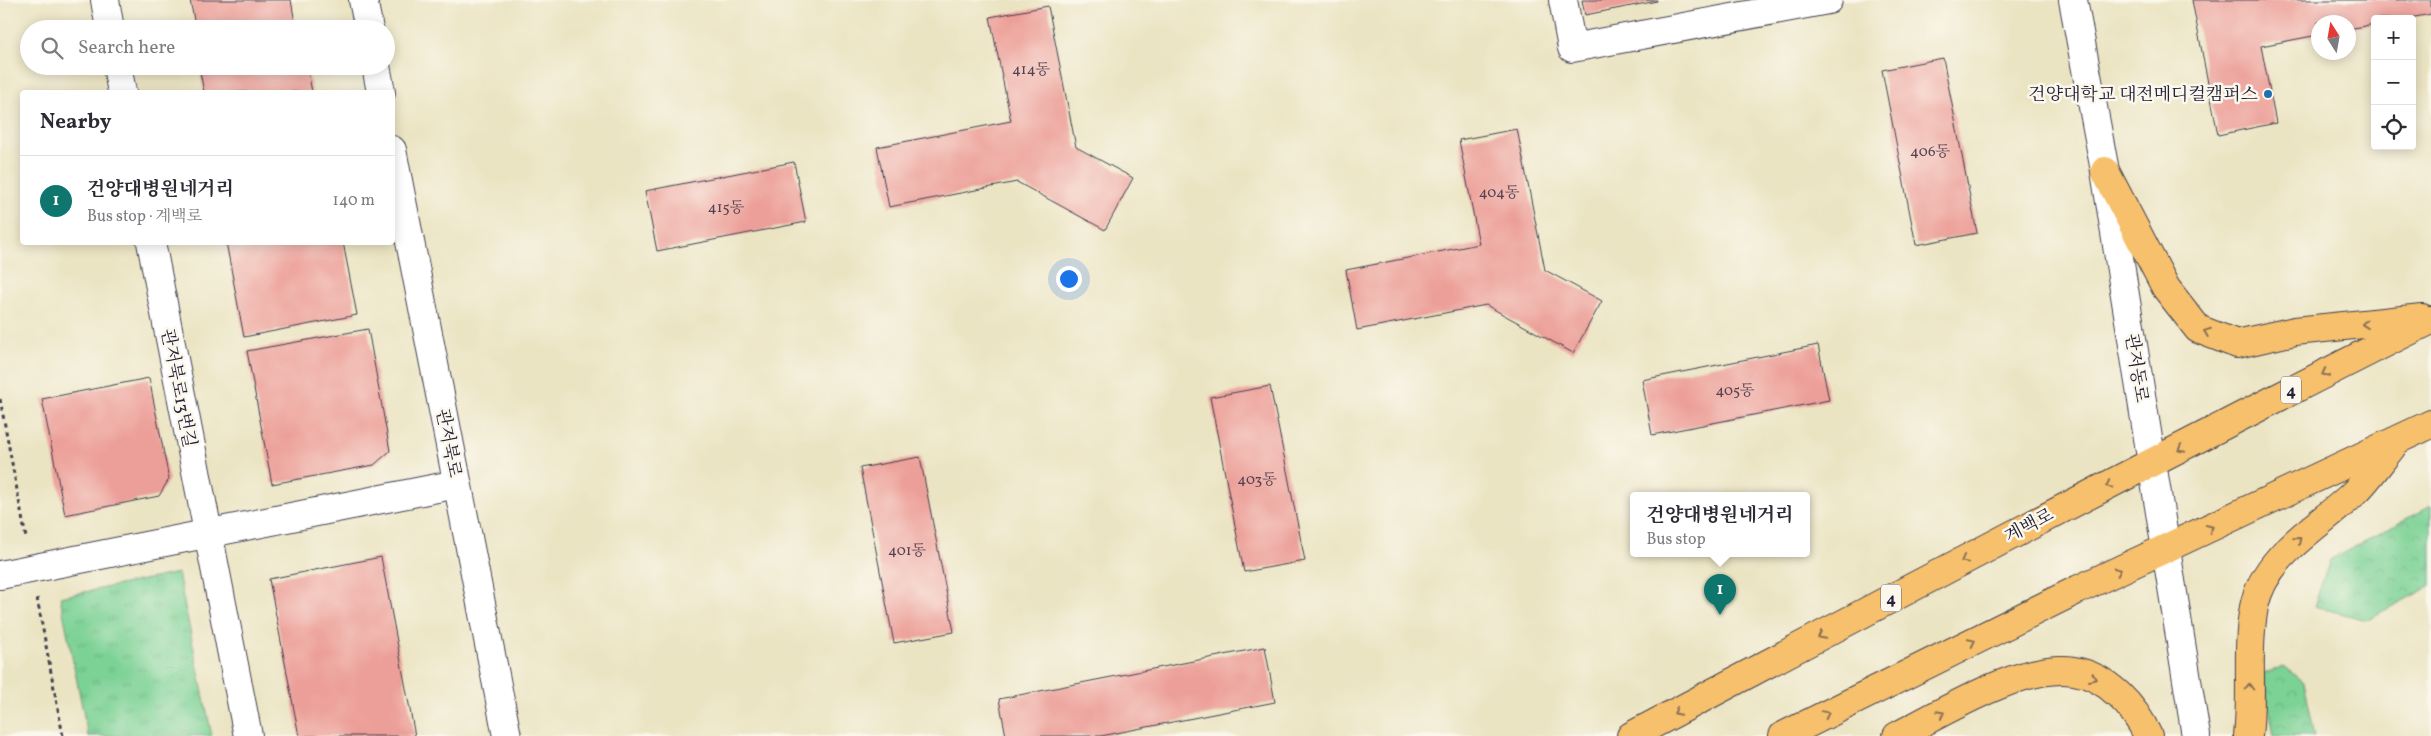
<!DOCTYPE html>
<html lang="en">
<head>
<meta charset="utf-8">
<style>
	body { margin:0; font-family:Vollkorn,"Noto Serif KR",serif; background:#f7f7f7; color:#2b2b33 }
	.controls { position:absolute; right:15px; top:15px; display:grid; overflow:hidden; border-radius:5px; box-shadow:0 2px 12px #0003 }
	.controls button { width:45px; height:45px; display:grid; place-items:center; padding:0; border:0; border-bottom:1px solid #e1e1e2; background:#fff; color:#2b2b33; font:25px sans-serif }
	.compass { position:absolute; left:2311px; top:15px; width:45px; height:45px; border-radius:50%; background:#fff; box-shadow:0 2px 12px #0003; rotate:349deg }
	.you { position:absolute; left:1068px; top:278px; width:18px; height:18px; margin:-12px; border:4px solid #fff; border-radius:50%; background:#1a73e8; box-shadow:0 0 0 8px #1a73e833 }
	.badge { display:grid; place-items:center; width:32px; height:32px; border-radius:50%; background:#0f766e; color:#fff; font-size:16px; font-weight:700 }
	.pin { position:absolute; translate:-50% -41px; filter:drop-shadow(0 1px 2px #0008) }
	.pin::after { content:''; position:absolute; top:26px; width:18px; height:15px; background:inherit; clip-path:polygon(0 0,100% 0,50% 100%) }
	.popup { position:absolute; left:1630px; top:492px; width:180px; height:65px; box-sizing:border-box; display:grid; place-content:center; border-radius:5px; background:#fff; filter:drop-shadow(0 1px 4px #0005); font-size:16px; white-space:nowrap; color:#7c7c81 }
	.popup b { font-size:19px; color:#2b2b33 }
	.popup::after { content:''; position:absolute; left:50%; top:100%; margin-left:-10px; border:10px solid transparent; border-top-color:#fff }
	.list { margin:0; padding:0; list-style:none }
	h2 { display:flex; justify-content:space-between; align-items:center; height:65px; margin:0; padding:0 20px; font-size:21px }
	h2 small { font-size:16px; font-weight:400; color:#7c7c81 }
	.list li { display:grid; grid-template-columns:32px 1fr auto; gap:15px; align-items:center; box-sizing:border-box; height:90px; padding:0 20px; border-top:1px solid #e1e1e2 }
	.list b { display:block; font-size:19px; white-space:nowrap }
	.list p { margin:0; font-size:16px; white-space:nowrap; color:#7c7c81 }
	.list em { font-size:16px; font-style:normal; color:#7c7c81 }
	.icon { flex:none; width:28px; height:28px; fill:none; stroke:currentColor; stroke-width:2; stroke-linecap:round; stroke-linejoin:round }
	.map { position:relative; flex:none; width:2431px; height:736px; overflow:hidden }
	.search { position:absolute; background:#fff; box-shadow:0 2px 12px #0003; left:20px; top:20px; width:375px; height:55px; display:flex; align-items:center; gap:12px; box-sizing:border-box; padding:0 18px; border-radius:28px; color:#7c7c81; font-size:19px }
	.panel { position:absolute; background:#fff; box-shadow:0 2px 12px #0003; left:20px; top:90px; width:375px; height:155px; border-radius:5px }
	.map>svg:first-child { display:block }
</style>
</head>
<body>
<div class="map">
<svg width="2431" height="736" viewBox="0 0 2431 736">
	<defs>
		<pattern id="grass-tufts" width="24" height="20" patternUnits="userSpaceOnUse" patternTransform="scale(1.25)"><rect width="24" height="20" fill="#7cd295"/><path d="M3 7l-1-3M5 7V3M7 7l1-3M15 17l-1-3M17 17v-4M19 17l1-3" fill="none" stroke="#6bb481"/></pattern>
		<pattern id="park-crowns" width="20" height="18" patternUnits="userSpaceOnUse" patternTransform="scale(1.25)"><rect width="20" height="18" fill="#7cd295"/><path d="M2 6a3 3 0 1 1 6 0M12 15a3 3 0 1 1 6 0" fill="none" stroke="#6bb481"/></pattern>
	</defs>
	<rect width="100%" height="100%" fill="#fbf7ec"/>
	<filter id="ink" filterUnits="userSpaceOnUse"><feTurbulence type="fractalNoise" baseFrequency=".02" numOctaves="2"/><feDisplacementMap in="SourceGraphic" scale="10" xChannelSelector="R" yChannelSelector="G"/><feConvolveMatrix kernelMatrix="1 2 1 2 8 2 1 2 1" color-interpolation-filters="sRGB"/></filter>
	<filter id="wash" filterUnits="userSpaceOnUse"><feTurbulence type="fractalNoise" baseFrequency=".0096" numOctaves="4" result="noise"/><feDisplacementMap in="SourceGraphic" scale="20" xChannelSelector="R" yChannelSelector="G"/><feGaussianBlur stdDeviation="1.12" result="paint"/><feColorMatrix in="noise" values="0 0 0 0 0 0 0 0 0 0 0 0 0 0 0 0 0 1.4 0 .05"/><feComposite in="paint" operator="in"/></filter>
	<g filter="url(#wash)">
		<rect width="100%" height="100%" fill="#ebe4c3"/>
		<!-- grass -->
		<path fill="url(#grass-tufts)" stroke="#4f7a68" d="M178,573L212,736H88L60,597Z"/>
		<!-- park -->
		<g fill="url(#park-crowns)" stroke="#4f7a68">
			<path d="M2431,506V586L2366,620L2314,606L2330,560Z"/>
			<path d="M2284,666L2304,682L2315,736H2274L2263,674Z"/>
		</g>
		<g id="blocks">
			<!-- building -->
			<g fill="#ec9f98">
				<path d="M190,0H291L296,29H196Z"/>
				<path d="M1582,0H1657V1L1585,15Z"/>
				<path d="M2192,0H2431V14L2404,19H2375V24L2348,29V22H2318V35L2261,46L2276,123L2218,135Z"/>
				<path d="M1048,6L1076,147L1133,178L1105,230L1017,182L889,207L877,147L1011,121L990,17Z"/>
				<path d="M1943,58L1977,233L1916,245L1882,70Z"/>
				<path d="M229,66H307L312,92H204L200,72Z"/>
				<path d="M1517,129L1545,270L1602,301L1573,353L1486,305L1357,330L1346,270L1479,244L1459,140Z"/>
				<path d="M794,162L806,222L657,251L645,191Z"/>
				<path d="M226,242H343L357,315L244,337Z"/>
				<path d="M368,329L390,451L374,465L272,484L247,351Z"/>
				<path d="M1818,345L1829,400L1652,435L1642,380Z"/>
				<path d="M149,378L169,479L159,496L65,515L42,399Z"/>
				<path d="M1270,386L1305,561L1244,572L1210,397Z"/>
				<path d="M920,457L954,632L894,643L860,468Z"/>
				<path d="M381,557L415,736H299L269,579Z"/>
				<path d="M1265,647L1275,702L1101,736H1006L999,699Z"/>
			</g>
		</g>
	</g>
	<g filter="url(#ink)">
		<use href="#blocks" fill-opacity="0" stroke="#403f4f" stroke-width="1"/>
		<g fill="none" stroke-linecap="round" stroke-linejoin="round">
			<defs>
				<g id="minor">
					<path d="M105,0L110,29"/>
					<path d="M363,0L369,29"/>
					<path d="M1563,0L1572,48L1828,0"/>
					<path d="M2073,0L2105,171L2196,736"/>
					<path d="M117,66L122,92"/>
					<path d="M376,66L381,92"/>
					<path d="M392,150L507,736"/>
					<path d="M151,242L248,736"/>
					<path d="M0,575L457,484"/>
				</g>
				<g id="major">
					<path d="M2105,171L2166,288L2198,329L2237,344L2295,331L2422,318"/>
					<path d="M1631,736C1897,595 2162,455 2431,320"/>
					<path d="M1783,736L2079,589L2431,424"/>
					<path d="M1897,736C1942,713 2024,662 2074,671C2107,676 2135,707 2148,736"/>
					<path d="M2248,736C2253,693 2246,650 2254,607C2265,553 2320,527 2356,491C2369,478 2380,462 2392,447"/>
				</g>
			</defs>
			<!-- minor casing -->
			<use href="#minor" stroke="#403f4f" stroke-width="30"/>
			<!-- major casing -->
			<use href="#major" stroke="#403f4f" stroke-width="30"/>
			<!-- path -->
			<g stroke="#403f4f" stroke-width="3" stroke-dasharray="4 4" stroke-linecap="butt">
				<path d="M0,399L26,538"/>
				<path d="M37,598L63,736"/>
			</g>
			<!-- minor -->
			<use href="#minor" stroke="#fff" stroke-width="28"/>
			<!-- major -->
			<use href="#major" stroke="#f7c06c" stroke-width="28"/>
		</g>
		<!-- one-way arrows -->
		<defs><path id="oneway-chevron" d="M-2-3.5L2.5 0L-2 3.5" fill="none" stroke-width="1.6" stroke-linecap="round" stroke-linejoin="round" transform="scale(1.25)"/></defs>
		<g stroke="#8c7154">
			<use href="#oneway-chevron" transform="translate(2365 324) rotate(174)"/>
			<use href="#oneway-chevron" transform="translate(2207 332) rotate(-159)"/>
			<use href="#oneway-chevron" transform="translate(2325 373) rotate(153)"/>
			<use href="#oneway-chevron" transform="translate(2181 449) rotate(152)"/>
			<use href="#oneway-chevron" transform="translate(2109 485) rotate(154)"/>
			<use href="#oneway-chevron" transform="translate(2210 528) rotate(-25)"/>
			<use href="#oneway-chevron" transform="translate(2298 540) rotate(-40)"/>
			<use href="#oneway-chevron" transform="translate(1964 560) rotate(152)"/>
			<use href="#oneway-chevron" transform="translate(2118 571) rotate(-25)"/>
			<use href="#oneway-chevron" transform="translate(1821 636) rotate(152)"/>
			<use href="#oneway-chevron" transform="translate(1972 642) rotate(-26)"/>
			<use href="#oneway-chevron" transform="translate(2093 678) rotate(24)"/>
			<use href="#oneway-chevron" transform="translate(2249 687) rotate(-90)"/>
			<use href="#oneway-chevron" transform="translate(1677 712) rotate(152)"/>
			<use href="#oneway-chevron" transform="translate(1826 714) rotate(-26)"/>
			<use href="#oneway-chevron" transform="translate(1941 714) rotate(-27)"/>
		</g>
	</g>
	<!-- markers -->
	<circle fill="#1f6fb2" stroke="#fbf7ec" stroke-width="2" cx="2268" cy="94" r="5"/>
	<g text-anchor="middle" stroke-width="5" stroke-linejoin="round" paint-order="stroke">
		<!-- number labels -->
		<g font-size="15" fill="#544152">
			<text x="1031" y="74">414동</text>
			<text x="1930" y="156">406동</text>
			<text x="1499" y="197">404동</text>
			<text x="726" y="212">415동</text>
			<text x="1735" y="395">405동</text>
			<text x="1257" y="484">403동</text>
			<text x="907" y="555">401동</text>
		</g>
		<!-- shield labels -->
		<g fill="#fbf7ec" stroke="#636270" stroke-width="1">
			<rect x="2281" y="376.5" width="20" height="27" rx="4"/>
			<rect x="1881" y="584.5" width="20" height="27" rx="4"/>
		</g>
		<g font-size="16" font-weight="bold" fill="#22223b">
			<text x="2291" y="396">4</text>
			<text x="1891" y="604">4</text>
		</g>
		<!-- poi labels -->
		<g font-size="18" fill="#22223b" stroke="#fbf7ec" text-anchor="end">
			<text x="2258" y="100">건양대학교 대전메디컬캠퍼스</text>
		</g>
		<!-- street labels -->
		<g font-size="18" fill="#22223b" stroke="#fbf7ec">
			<text transform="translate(2137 368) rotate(81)" y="6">관저동로</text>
			<text transform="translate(179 388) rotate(79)" y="6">관저북로13번길</text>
			<text transform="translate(449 443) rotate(79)" y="6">관저북로</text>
			<text transform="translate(2029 525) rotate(-28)" y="6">계백로</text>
		</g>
	</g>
</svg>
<div class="controls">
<button>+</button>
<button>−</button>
<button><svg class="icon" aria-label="locate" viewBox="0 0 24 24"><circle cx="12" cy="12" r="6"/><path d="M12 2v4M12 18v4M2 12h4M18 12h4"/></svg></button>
</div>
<svg class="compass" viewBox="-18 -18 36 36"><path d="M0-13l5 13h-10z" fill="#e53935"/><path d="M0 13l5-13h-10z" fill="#7c7c81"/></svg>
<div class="you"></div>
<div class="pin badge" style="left:1720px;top:615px">1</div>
<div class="popup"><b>건양대병원네거리</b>Bus stop</div>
<div class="search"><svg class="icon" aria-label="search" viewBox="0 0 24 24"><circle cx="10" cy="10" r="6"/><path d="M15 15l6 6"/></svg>Search here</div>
<section class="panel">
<h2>Nearby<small></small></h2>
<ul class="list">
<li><span class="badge">1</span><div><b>건양대병원네거리</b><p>Bus stop · 계백로</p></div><em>140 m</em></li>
</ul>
</section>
</div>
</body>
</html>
